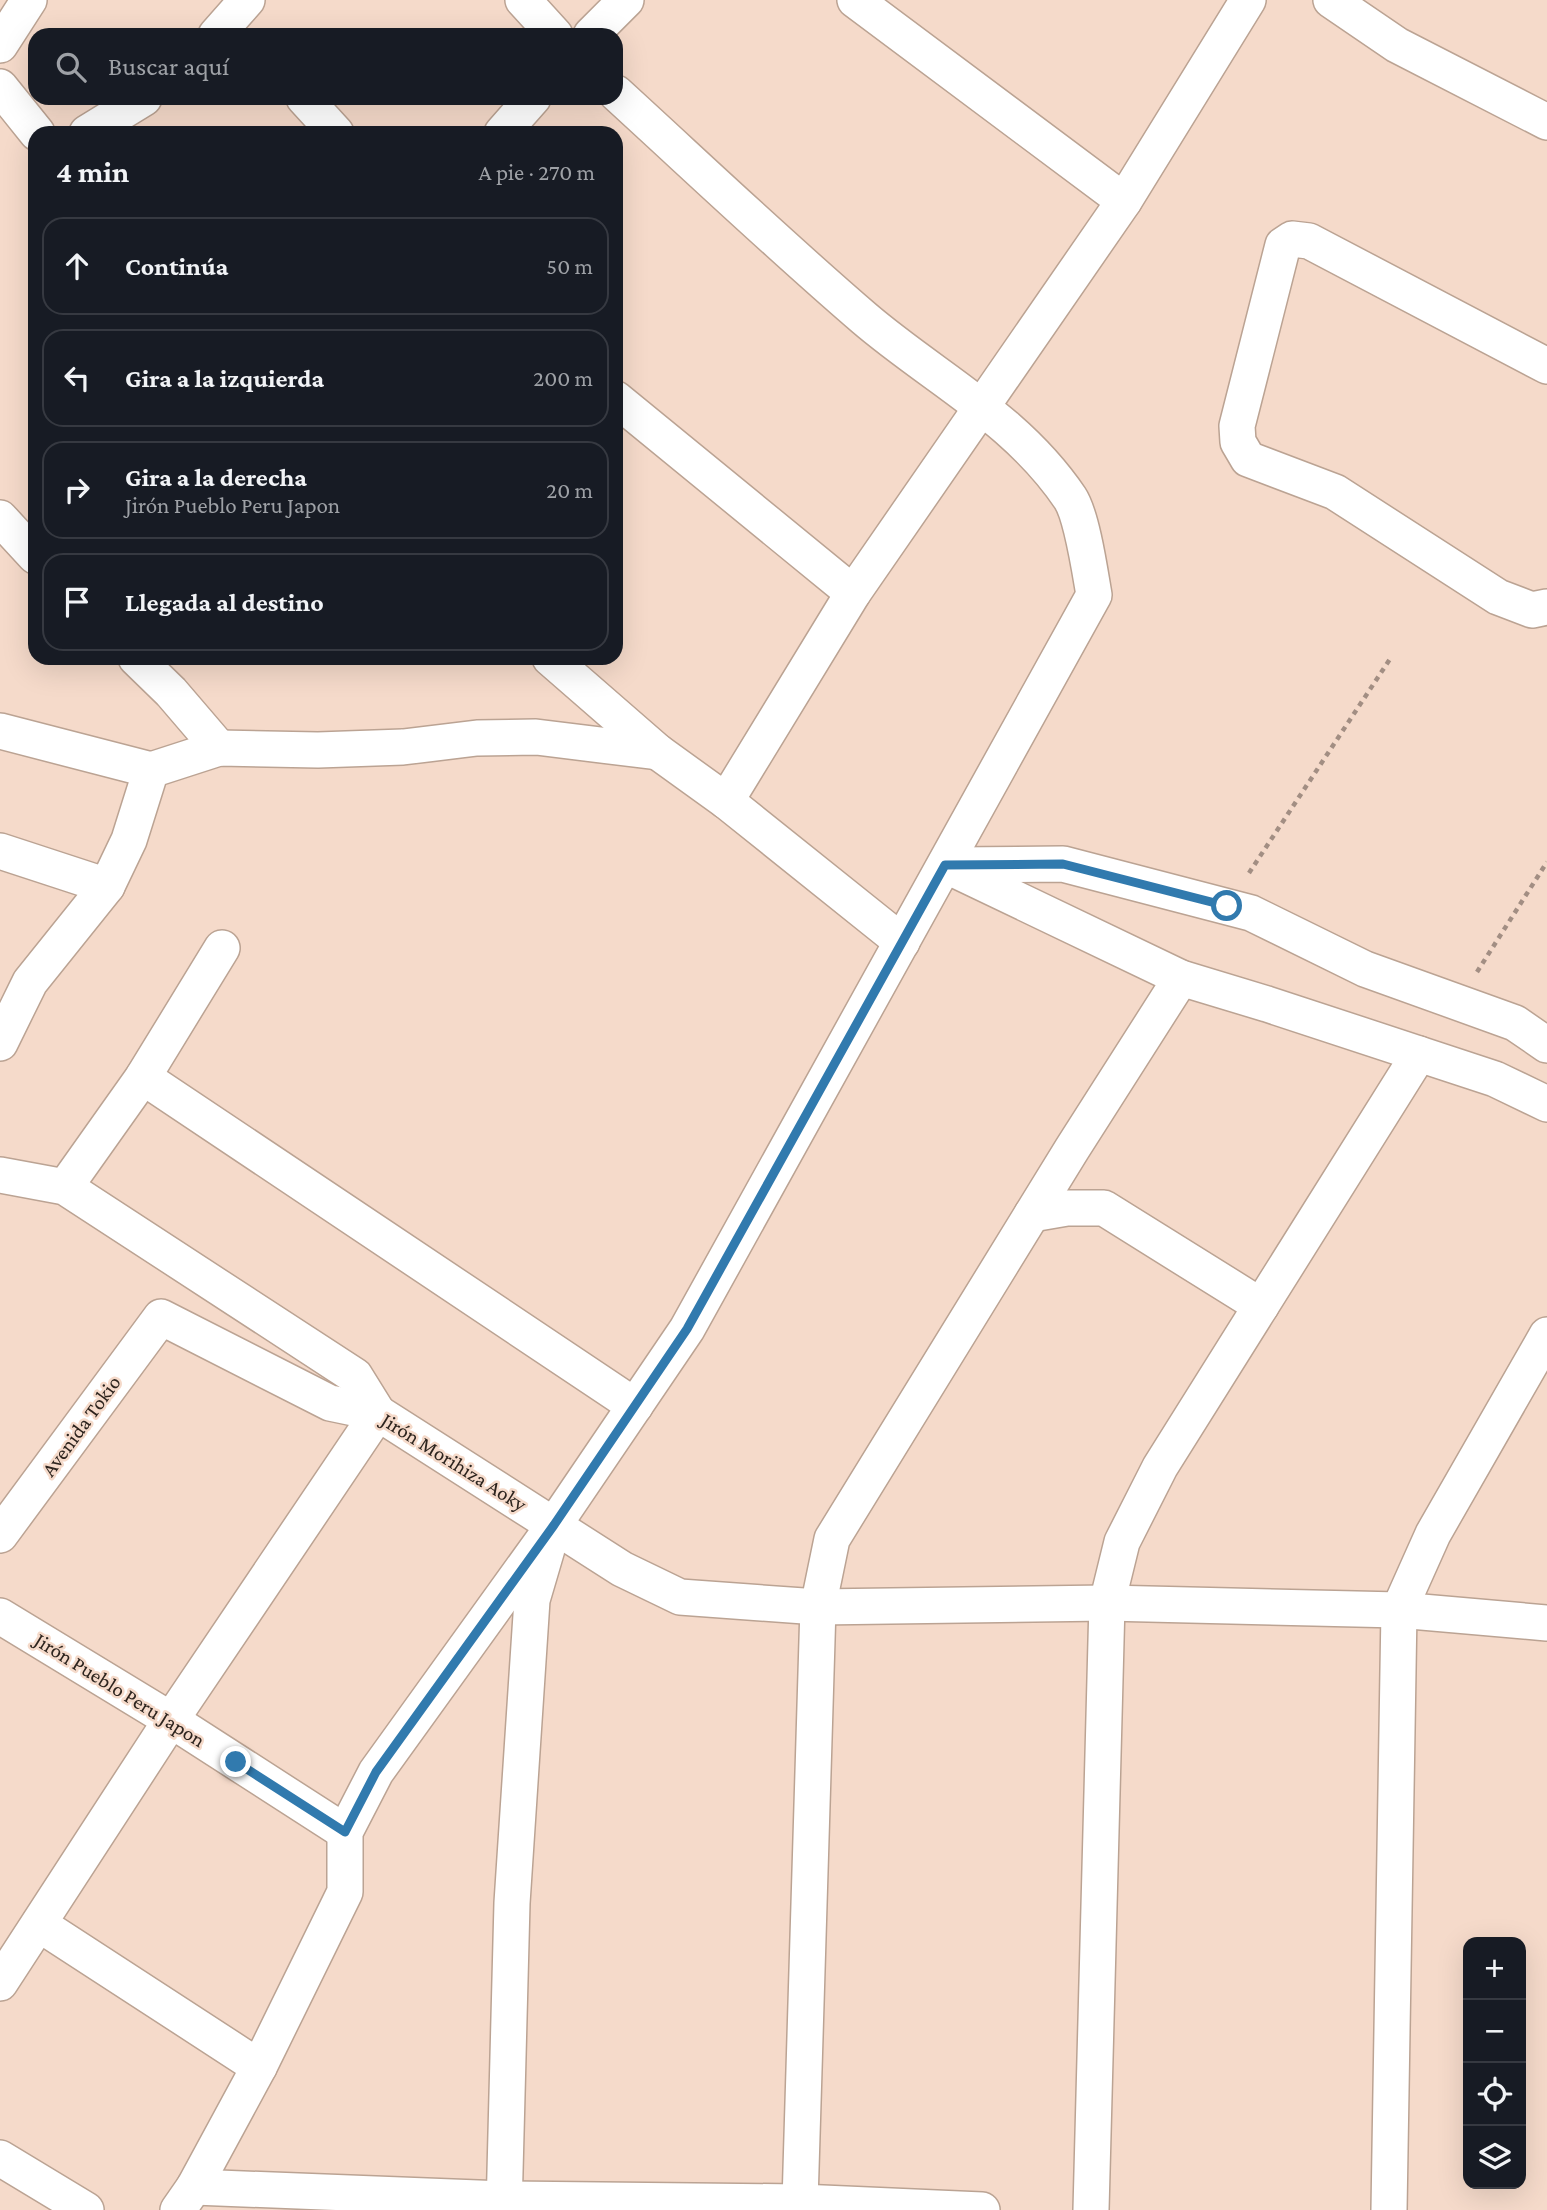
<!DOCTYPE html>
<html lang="es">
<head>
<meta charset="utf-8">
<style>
	body { margin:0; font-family:"Crimson Pro",serif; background:#20242c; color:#f1f3f6 }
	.controls { position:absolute; right:21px; bottom:21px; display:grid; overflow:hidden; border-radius:14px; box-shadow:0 7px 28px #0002 }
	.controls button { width:63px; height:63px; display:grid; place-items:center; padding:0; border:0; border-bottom:2px solid #363941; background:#171b24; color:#f1f3f6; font:35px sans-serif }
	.stop { position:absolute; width:21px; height:21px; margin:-16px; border:5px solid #317aae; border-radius:50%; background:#fff }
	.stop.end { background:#317aae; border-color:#fff; box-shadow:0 2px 7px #0008 }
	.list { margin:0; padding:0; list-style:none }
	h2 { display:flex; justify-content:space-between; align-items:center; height:91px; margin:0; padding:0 28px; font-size:30px }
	h2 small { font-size:23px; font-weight:400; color:#9ea1a6 }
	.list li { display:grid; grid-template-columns:46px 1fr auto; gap:21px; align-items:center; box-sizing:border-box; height:98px; margin:0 14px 14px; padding:0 14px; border:2px solid #363941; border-radius:21px }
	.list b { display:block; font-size:26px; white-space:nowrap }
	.list p { margin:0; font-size:23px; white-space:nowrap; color:#9ea1a6 }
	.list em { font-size:23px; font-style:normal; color:#9ea1a6 }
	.icon { flex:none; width:38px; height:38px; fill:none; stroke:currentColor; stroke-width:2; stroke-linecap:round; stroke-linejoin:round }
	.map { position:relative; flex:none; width:1547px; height:2210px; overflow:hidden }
	.search { position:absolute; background:#171b24; box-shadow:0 7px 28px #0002; left:28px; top:28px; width:595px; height:77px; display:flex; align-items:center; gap:18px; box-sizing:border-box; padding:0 24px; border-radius:21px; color:#9ea1a6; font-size:26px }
	.panel { position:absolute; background:#171b24; box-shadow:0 7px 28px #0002; left:28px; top:126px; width:595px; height:539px; border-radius:21px }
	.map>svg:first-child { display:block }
</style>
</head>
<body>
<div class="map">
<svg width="1547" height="2210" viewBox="0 0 1547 2210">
	<rect width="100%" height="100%" fill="#f5daca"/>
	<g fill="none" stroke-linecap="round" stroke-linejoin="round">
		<defs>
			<g id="minor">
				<path d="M523,0L555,35"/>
				<path d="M855,0L1124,201"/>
				<path d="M1331,0L1397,45L1547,122"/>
				<path d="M216,35L247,0"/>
				<path d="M591,35L626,0"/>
				<path d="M0,45L29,0"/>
				<path d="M0,87L37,133"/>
				<path d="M304,98L336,133"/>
				<path d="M87,133L144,98"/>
				<path d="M502,133L533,98"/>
				<path d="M1547,366L1309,241L1292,239L1283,245L1237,426L1238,442L1248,459L1335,492L1498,597L1532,610L1547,607"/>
				<path d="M616,399L853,593"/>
				<path d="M0,518L35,556"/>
				<path d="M136,658L171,692L219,748"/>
				<path d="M550,658L658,752L726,801L902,942"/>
				<path d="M0,731L151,770"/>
				<path d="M726,801L853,593L1124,201L1248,0"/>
				<path d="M0,851L107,886"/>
				<path d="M945,865L1181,978L1267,1004L1495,1079L1547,1104"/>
				<path d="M952,865L1063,864L1251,913L1365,969L1515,1023L1547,1045"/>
				<path d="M0,1043L30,982L107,886L129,840L151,770L219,748L318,750L403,747L477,738L536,737L658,752"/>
				<path d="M143,1077L635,1406"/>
				<path d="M0,1175L65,1187L355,1376L378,1413L171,1720L0,1983"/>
				<path d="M65,1187L143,1077L222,948"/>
				<path d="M1032,1214L1067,1208H1104L1261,1306"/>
				<path d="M0,1535L161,1317L330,1403L378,1413L622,1569L680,1597L818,1607L1107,1603L1399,1610L1547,1623"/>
				<path d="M0,1616L171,1720L345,1832"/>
				<path d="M39,1924L259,2067"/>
				<path d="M0,2158L86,2210"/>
				<path d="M194,2187L504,2199L800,2202L982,2210"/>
				<path d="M800,2202L818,1607L832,1539L1072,1149L1181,978"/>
				<path d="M178,2210L194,2187L259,2067L345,1892V1832L376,1772L554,1525L687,1329L1094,595C1090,572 1082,516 1070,498C1016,418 934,378 864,318C779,245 698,168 616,93"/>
				<path d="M504,2210L512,1903L532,1600L547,1549"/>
				<path d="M1091,2210L1107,1603L1122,1542L1160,1467L1419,1054"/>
				<path d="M1389,2210L1399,1610L1433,1534L1547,1335"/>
			</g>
		</defs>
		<!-- minor casing -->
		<use href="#minor" stroke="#bba393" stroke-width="38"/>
		<!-- path -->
		<g stroke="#a28e83" stroke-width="4.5" stroke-dasharray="5 5" stroke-linecap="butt">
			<path d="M1249,873L1390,659"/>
			<path d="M1477,972L1547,862"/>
		</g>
		<!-- minor -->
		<use href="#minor" stroke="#fff" stroke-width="35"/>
	</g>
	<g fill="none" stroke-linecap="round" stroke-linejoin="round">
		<!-- route -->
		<path stroke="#317aae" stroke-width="9" d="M236,1762L345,1832L376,1772L554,1525L687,1329L945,865L1063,864L1227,906"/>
	</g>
	<g text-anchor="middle" stroke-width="5" stroke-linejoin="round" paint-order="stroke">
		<!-- street labels -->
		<g font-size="21" fill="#2d241e" stroke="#f5daca">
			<text transform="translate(81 1426) rotate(-54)" y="7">Avenida Tokio</text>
			<text transform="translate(454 1462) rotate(32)" y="7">Jirón Morihiza Aoky</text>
			<text transform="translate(120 1690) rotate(32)" y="7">Jirón Pueblo Peru Japon</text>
		</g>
	</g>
</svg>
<div class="controls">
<button>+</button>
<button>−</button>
<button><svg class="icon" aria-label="locate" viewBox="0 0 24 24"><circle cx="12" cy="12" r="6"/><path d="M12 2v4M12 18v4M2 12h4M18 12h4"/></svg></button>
<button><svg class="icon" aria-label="layers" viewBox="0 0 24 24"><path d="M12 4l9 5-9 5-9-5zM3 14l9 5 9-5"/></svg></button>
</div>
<div class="stop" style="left:1227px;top:906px"></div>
<div class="stop end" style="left:236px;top:1762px"></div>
<div class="search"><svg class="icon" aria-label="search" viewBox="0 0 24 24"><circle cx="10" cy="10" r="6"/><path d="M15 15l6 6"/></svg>Buscar aquí</div>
<section class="panel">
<h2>4 min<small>A pie · 270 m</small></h2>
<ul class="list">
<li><svg class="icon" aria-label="ahead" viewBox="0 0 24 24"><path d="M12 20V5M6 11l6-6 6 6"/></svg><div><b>Continúa</b></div><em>50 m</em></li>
<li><svg class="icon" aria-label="left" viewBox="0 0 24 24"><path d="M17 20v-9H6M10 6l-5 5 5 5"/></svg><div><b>Gira a la izquierda</b></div><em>200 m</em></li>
<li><svg class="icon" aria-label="right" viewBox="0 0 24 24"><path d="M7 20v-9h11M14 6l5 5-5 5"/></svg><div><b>Gira a la derecha</b><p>Jirón Pueblo Peru Japon</p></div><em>20 m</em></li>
<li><svg class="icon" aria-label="arrive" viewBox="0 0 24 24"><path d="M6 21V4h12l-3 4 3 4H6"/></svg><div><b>Llegada al destino</b></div></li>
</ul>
</section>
</div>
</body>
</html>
